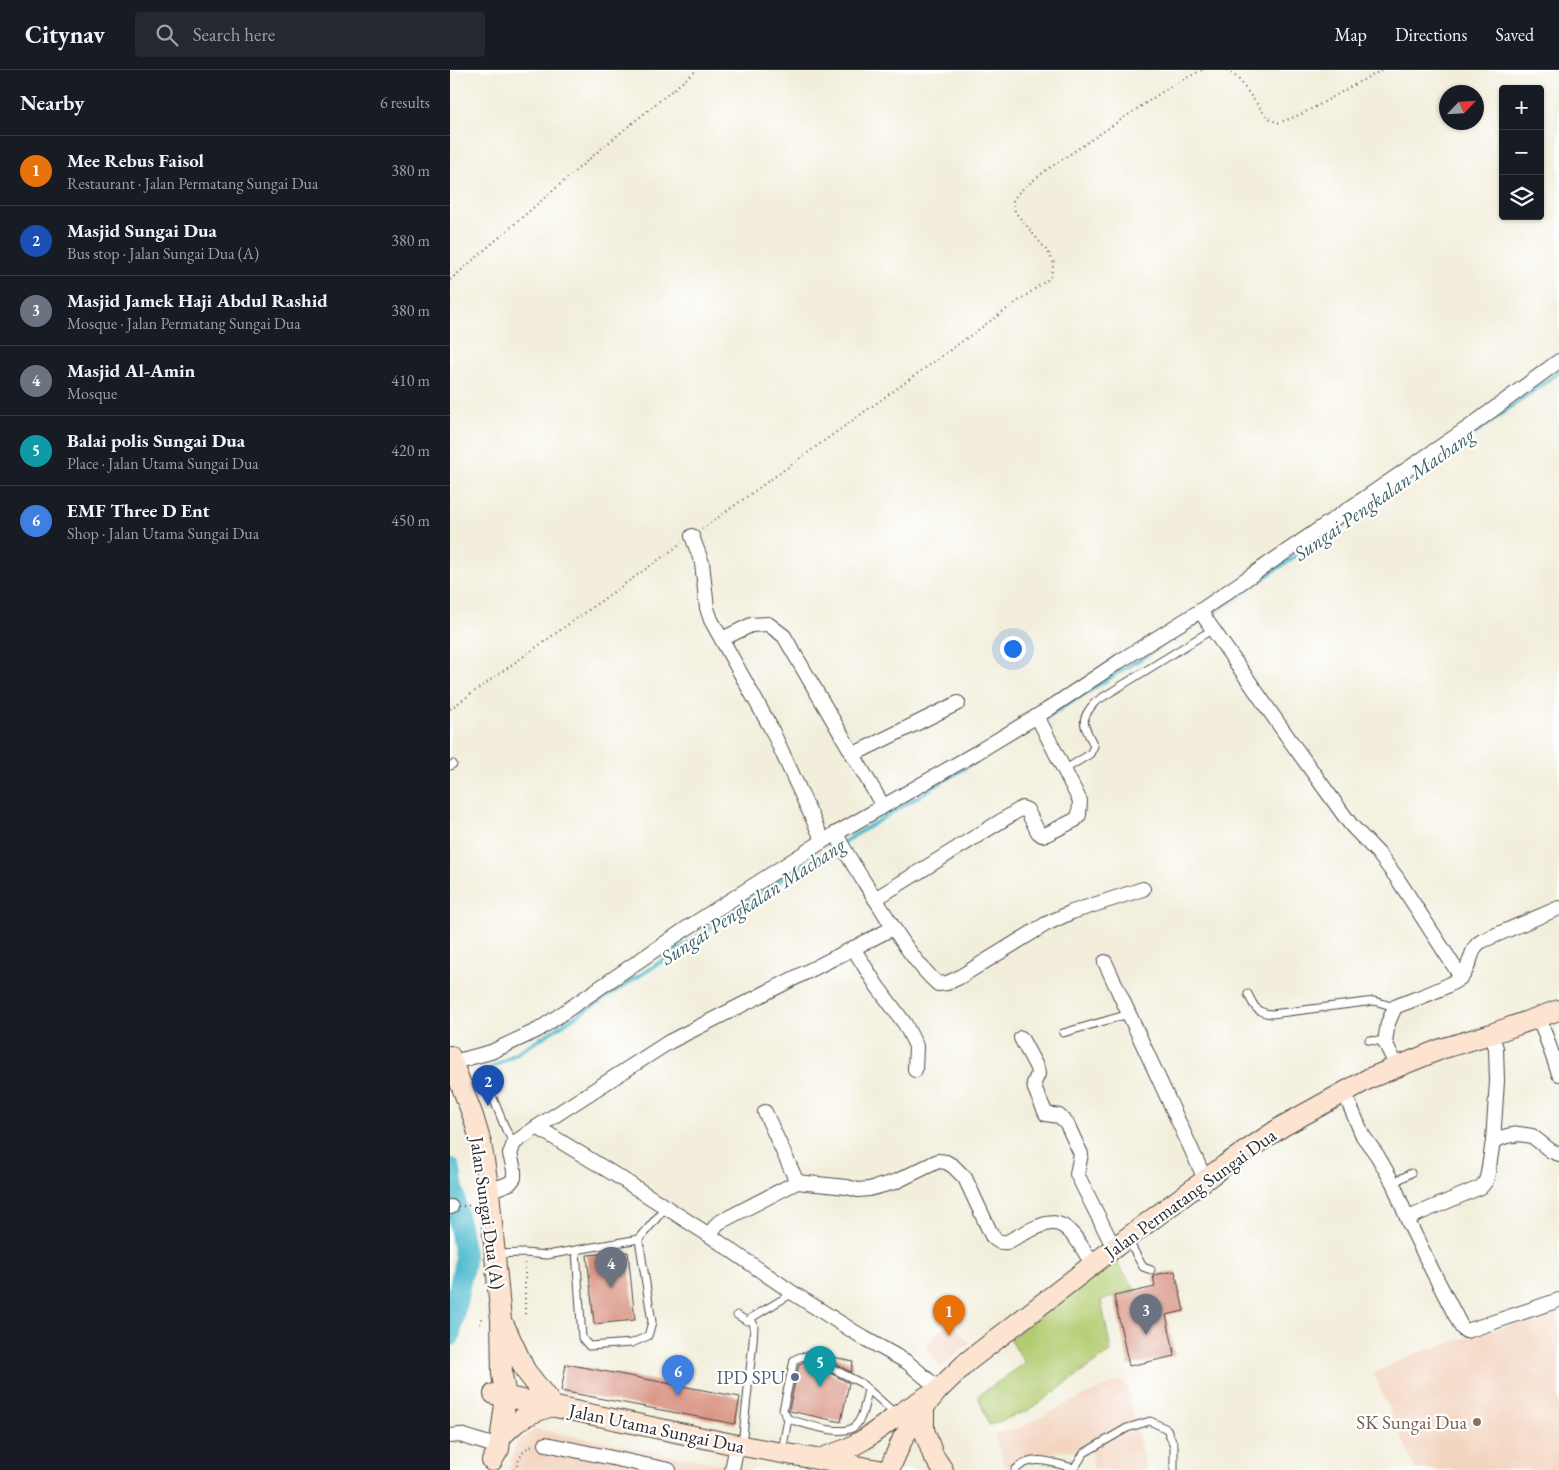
<!DOCTYPE html>
<html lang="en">
<head>
<meta charset="utf-8">
<style>
	body { margin:0; font-family:"EB Garamond",serif; background:#242831; color:#f1f3f6 }
	.controls { position:absolute; right:15px; top:15px; display:grid; overflow:hidden; border-radius:5px; box-shadow:0 1px 4px #0004 }
	.controls button { width:45px; height:45px; display:grid; place-items:center; padding:0; border:0; border-bottom:1px solid #363941; background:#171b24; color:#f1f3f6; font:25px sans-serif }
	.compass { position:absolute; left:989px; top:15px; width:45px; height:45px; border-radius:50%; background:#171b24; box-shadow:0 1px 4px #0004; rotate:65deg }
	.you { position:absolute; left:562px; top:578px; width:18px; height:18px; margin:-12px; border:4px solid #fff; border-radius:50%; background:#1a73e8; box-shadow:0 0 0 8px #1a73e833 }
	.badge { display:grid; place-items:center; width:32px; height:32px; border-radius:50%; background:#d93025; color:#fff; font-size:16px; font-weight:700 }
	.pin { position:absolute; translate:-50% -41px; filter:drop-shadow(0 1px 2px #0008) }
	.pin::after { content:''; position:absolute; top:26px; width:18px; height:15px; background:inherit; clip-path:polygon(0 0,100% 0,50% 100%) }
	.list { margin:0; padding:0; list-style:none }
	h2 { display:flex; justify-content:space-between; align-items:center; height:65px; margin:0; padding:0 20px; font-size:21px }
	h2 small { font-size:16px; font-weight:400; color:#9ea1a6 }
	.list li { display:grid; grid-template-columns:32px 1fr auto; gap:15px; align-items:center; box-sizing:border-box; height:70px; padding:0 20px; border-top:1px solid #363941 }
	.list b { display:block; font-size:19px; white-space:nowrap }
	.list p { margin:0; font-size:16px; white-space:nowrap; color:#9ea1a6 }
	.list em { font-size:16px; font-style:normal; color:#9ea1a6 }
	.icon { flex:none; width:28px; height:28px; fill:none; stroke:currentColor; stroke-width:2; stroke-linecap:round; stroke-linejoin:round }
	.map { position:relative; flex:none; width:1109px; height:1400px; overflow:hidden }
	header { display:flex; align-items:center; gap:30px; box-sizing:border-box; height:70px; padding:0 25px; background:#171b24; border-bottom:1px solid #363941 }
	header strong { font-size:24px }
	nav { display:flex; gap:28px; margin-inline-start:auto; font-size:18px }
	.search { width:350px; height:45px; background:#242831; display:flex; align-items:center; gap:12px; box-sizing:border-box; padding:0 18px; border-radius:5px; color:#9ea1a6; font-size:19px }
	main { display:flex }
	aside { flex:1; background:#171b24 }
	.map>svg:first-child { display:block }
</style>
</head>
<body>
<header>
<strong>Citynav</strong>
<div class="search"><svg class="icon" aria-label="search" viewBox="0 0 24 24"><circle cx="10" cy="10" r="6"/><path d="M15 15l6 6"/></svg>Search here</div>
<nav><a>Map</a><a>Directions</a><a>Saved</a></nav>
</header>
<main>
<aside>
<h2>Nearby<small>6 results</small></h2>
<ul class="list">
<li><span class="badge" style="background:#e8710a">1</span><div><b>Mee Rebus Faisol</b><p>Restaurant · Jalan Permatang Sungai Dua</p></div><em>380 m</em></li>
<li><span class="badge" style="background:#1a4fb4">2</span><div><b>Masjid Sungai Dua</b><p>Bus stop · Jalan Sungai Dua (A)</p></div><em>380 m</em></li>
<li><span class="badge" style="background:#6b7280">3</span><div><b>Masjid Jamek Haji Abdul Rashid</b><p>Mosque · Jalan Permatang Sungai Dua</p></div><em>380 m</em></li>
<li><span class="badge" style="background:#6b7280">4</span><div><b>Masjid Al-Amin</b><p>Mosque</p></div><em>410 m</em></li>
<li><span class="badge" style="background:#0f9aa8">5</span><div><b>Balai polis Sungai Dua</b><p>Place · Jalan Utama Sungai Dua</p></div><em>420 m</em></li>
<li><span class="badge" style="background:#3f7fe0">6</span><div><b>EMF Three D Ent</b><p>Shop · Jalan Utama Sungai Dua</p></div><em>450 m</em></li>
</ul>
</aside>
<div class="map">
<svg width="1109" height="1400" viewBox="0 0 1109 1400">
	<rect width="100%" height="100%" fill="#fff"/>
	<filter id="ink" filterUnits="userSpaceOnUse"><feTurbulence type="fractalNoise" baseFrequency=".02" numOctaves="2"/><feDisplacementMap in="SourceGraphic" scale="10" xChannelSelector="R" yChannelSelector="G"/><feConvolveMatrix kernelMatrix="1 2 1 2 8 2 1 2 1" color-interpolation-filters="sRGB"/></filter>
	<filter id="wash" filterUnits="userSpaceOnUse"><feTurbulence type="fractalNoise" baseFrequency=".0096" numOctaves="4" result="noise"/><feDisplacementMap in="SourceGraphic" scale="20" xChannelSelector="R" yChannelSelector="G"/><feGaussianBlur stdDeviation="1.12" result="paint"/><feColorMatrix in="noise" values="0 0 0 0 0 0 0 0 0 0 0 0 0 0 0 0 0 1.4 0 .05"/><feComposite in="paint" operator="in"/></filter>
	<g filter="url(#wash)">
		<rect width="100%" height="100%" fill="#f2eedb"/>
		<!-- built -->
		<g fill="#f3d4bf">
			<path d="M1109,1241V1400H966L923,1303L959,1286L1022,1266Z"/>
			<path d="M499,1251L520,1273L491,1298L475,1277Z"/>
			<path d="M671,1310L678,1316L696,1400H644L641,1380L605,1381L555,1397L544,1364L572,1357L615,1334Z"/>
			<path d="M86,1359L300,1400H59L66,1373Z"/>
		</g>
		<!-- green -->
		<path fill="#b3cc72" stroke="#6f7c4e" d="M664,1188L686,1221L651,1230L661,1281L578,1341L539,1355L528,1326L575,1293L560,1269Z"/>
		<g fill="none" stroke-linecap="round" stroke-linejoin="round">
			<!-- stream -->
			<g stroke="#52bccf" stroke-width="4">
				<path d="M759,545L1003,379L1109,302"/>
				<path d="M596,648L749,552"/>
				<path d="M22,1010L90,969L203,897L336,806L397,770L585,655"/>
			</g>
			<!-- river -->
			<path stroke="#52bccf" stroke-width="21" d="M0,1098L15,1189L0,1266"/>
		</g>
		<g id="blocks">
			<!-- building -->
			<g fill="#da9786">
				<path d="M178,1182L185,1250L144,1254L137,1185Z"/>
				<path d="M725,1201L734,1241L716,1245L725,1286L679,1296L664,1226L705,1217L703,1205Z"/>
				<path d="M361,1281L403,1292L401,1302Z"/>
				<path d="M357,1291L399,1313L391,1352L340,1341L339,1339L349,1294Z"/>
				<path d="M116,1294L290,1327L285,1354L111,1321Z"/>
			</g>
		</g>
	</g>
	<g filter="url(#ink)">
		<use href="#blocks" fill-opacity="0" stroke="#494845" stroke-width="1"/>
		<g fill="none" stroke-linecap="round" stroke-linejoin="round">
			<defs>
				<g id="lane">
					<path d="M0,696L3,694"/>
					<path d="M614,700L640,684L644,676C634,654 628,652 645,632L763,559"/>
					<path d="M798,924C804,937 807,943 822,944L924,931L945,937"/>
					<path d="M613,963L679,944"/>
					<path d="M919,970L935,972"/>
					<path d="M43,1028L56,1060L64,1073"/>
					<path d="M943,1113L961,1103"/>
					<path d="M189,1169L216,1137"/>
					<path d="M678,1170L693,1197L701,1200"/>
					<path d="M45,1184L74,1183L97,1185L189,1169L202,1252L198,1266L182,1273L139,1276L132,1268L126,1180"/>
					<path d="M287,1245L297,1251L301,1250"/>
					<path d="M338,1349C353,1353 394,1368 405,1356C414,1347 415,1331 418,1320"/>
					<path d="M292,1375L303,1272L304,1256L301,1248L343,1223"/>
					<path d="M332,1381L338,1349L333,1340L344,1290L350,1287L358,1286L411,1313L447,1345"/>
					<path d="M565,1400C582,1383 603,1393 623,1398"/>
					<path d="M623,1400L634,1383L677,1358L700,1351L717,1359L724,1376V1400"/>
				</g>
				<g id="street">
					<path d="M242,466L252,493L257,538L261,550L321,658L373,771"/>
					<path d="M750,541L844,676L901,755L928,783L947,808L1011,907"/>
					<path d="M272,569L301,555L318,554L334,566L433,736"/>
					<path d="M402,685L508,633"/>
					<path d="M386,763C397,787 412,808 426,830C444,858 463,892 488,914L497,913L508,908L596,854L622,842L693,819"/>
					<path d="M425,829L572,738L577,740L588,762L592,765L597,764L625,750L629,745L630,731L587,646"/>
					<path d="M403,878L427,916L455,954L466,976L465,1000"/>
					<path d="M655,892L755,1109"/>
					<path d="M1089,947L1109,1004"/>
					<path d="M571,968L587,998L588,1004L584,1013L585,1019L596,1044L609,1046L616,1052L631,1084L627,1104L664,1178"/>
					<path d="M0,993L41,982L88,960L234,860L373,771L526,683L597,640L670,591L750,541L799,507L1022,355L1109,291"/>
					<path d="M947,997L935,972L938,953L945,937C961,930 1003,917 1013,905C1020,896 1021,882 1026,876C1028,873 1030,872 1032,871L1109,838"/>
					<path d="M894,1022L913,1066L927,1085L943,1113L959,1153L983,1202L1012,1258L1016,1261L1020,1260L1109,1230"/>
					<path d="M315,1042L347,1112"/>
					<path d="M87,1057L172,1109L259,1165L343,1223L414,1268L457,1292L489,1319"/>
					<path d="M1043,1071L1057,1066L1069,1064L1082,1066L1101,1081L1109,1084"/>
					<path d="M39,1121L60,1113L64,1108V1100L60,1084L64,1073L87,1057L219,972L443,858"/>
					<path d="M0,1137H1"/>
					<path d="M958,1148L1031,1117L1036,1111L1038,1103L1043,1071L1047,1011L1046,978L1041,964"/>
					<path d="M259,1165L268,1153L347,1112L397,1117L408,1120L419,1119L445,1112L488,1091L496,1092L503,1096L515,1108L542,1166C547,1171 550,1173 557,1172C567,1167 591,1153 602,1153C620,1152 634,1181 642,1194"/>
					<path d="M0,1366L10,1365L39,1374"/>
					<path d="M96,1374L219,1400"/>
					<path d="M282,1400L287,1375"/>
				</g>
				<g id="secondary">
					<path d="M0,986L23,1046L31,1073L39,1121L51,1250L52,1305L56,1326L49,1379L42,1391"/>
					<path d="M55,1257L75,1300L103,1336"/>
					<path d="M44,1324L287,1375L429,1400"/>
					<path d="M474,1337V1360L483,1385L493,1400"/>
					<path d="M51,1367C69,1348 78,1343 103,1336"/>
					<path d="M369,1389L397,1379L415,1369L448,1345L479,1325"/>
					<path d="M439,1400L453,1368L474,1337L489,1319L517,1292L677,1168L775,1095L833,1056L920,1008L991,979L1041,964L1109,940"/>
				</g>
			</defs>
			<!-- lane casing -->
			<use href="#lane" stroke="#494845" stroke-width="9"/>
			<!-- street casing -->
			<use href="#street" stroke="#494845" stroke-width="16"/>
			<!-- secondary casing -->
			<use href="#secondary" stroke="#494845" stroke-width="22"/>
			<!-- path -->
			<g stroke="#494845" stroke-width="2" stroke-dasharray="1 4" stroke-linecap="butt">
				<path d="M777,0L787,7L816,46L827,53C866,42 897,15 934,0"/>
				<path d="M0,210L152,78L247,0"/>
				<path d="M252,459L600,208L604,193L598,182L565,142L563,130L569,122L595,101L721,16L752,0"/>
				<path d="M0,639L232,473"/>
				<path d="M13,1136L26,1135"/>
				<path d="M75,1193V1246"/>
				<path d="M30,1254L33,1247"/>
				<path d="M64,1400L66,1398C70,1386 72,1379 84,1375"/>
			</g>
			<!-- lane -->
			<use href="#lane" stroke="#fff" stroke-width="7"/>
			<!-- street -->
			<use href="#street" stroke="#fff" stroke-width="14"/>
			<!-- secondary -->
			<use href="#secondary" stroke="#fde4d1" stroke-width="20"/>
		</g>
	</g>
	<!-- markers -->
	<circle fill="#5c6f8a" stroke="#fff" stroke-width="2" cx="345" cy="1307" r="5"/>
	<circle fill="#8d6e63" stroke="#fff" stroke-width="2" cx="1027" cy="1352" r="5"/>
	<g text-anchor="middle" stroke-width="4.5" stroke-linejoin="round" paint-order="stroke">
		<!-- street labels -->
		<g font-size="19" fill="#2b2b2b" stroke="#fff">
			<text transform="translate(740 1123) rotate(-36)" y="7">Jalan Permatang Sungai Dua</text>
			<text transform="translate(38 1143) rotate(82)" y="7">Jalan Sungai Dua (A)</text>
			<text transform="translate(207 1358) rotate(12)" y="7">Jalan Utama Sungai Dua</text>
		</g>
		<!-- service labels -->
		<g font-size="19" fill="#4e5e75" stroke="#fff" text-anchor="end">
			<text x="335" y="1314">IPD SPU</text>
		</g>
		<!-- education labels -->
		<g font-size="19" fill="#785e54" stroke="#fff" text-anchor="end">
			<text x="1017" y="1359">SK Sungai Dua</text>
		</g>
		<!-- water labels -->
		<g font-size="20" font-style="italic" fill="#395e64" stroke="#fff">
			<text transform="translate(934 424) rotate(-35)" y="7">Sungai Pengkalan Machang</text>
			<text transform="translate(303 831) rotate(-33)" y="7">Sungai Pengkalan Machang</text>
		</g>
	</g>
</svg>
<div class="controls">
<button>+</button>
<button>−</button>
<button><svg class="icon" aria-label="layers" viewBox="0 0 24 24"><path d="M12 4l9 5-9 5-9-5zM3 14l9 5 9-5"/></svg></button>
</div>
<svg class="compass" viewBox="-18 -18 36 36"><path d="M0-13l5 13h-10z" fill="#e53935"/><path d="M0 13l5-13h-10z" fill="#9ea1a6"/></svg>
<div class="you"></div>
<div class="pin badge" style="left:499px;top:1266px;background:#e8710a">1</div>
<div class="pin badge" style="left:38px;top:1036px;background:#1a4fb4">2</div>
<div class="pin badge" style="left:696px;top:1265px;background:#6b7280">3</div>
<div class="pin badge" style="left:161px;top:1218px;background:#6b7280">4</div>
<div class="pin badge" style="left:370px;top:1317px;background:#0f9aa8">5</div>
<div class="pin badge" style="left:228px;top:1326px;background:#3f7fe0">6</div>
</div>
</main>
</body>
</html>
